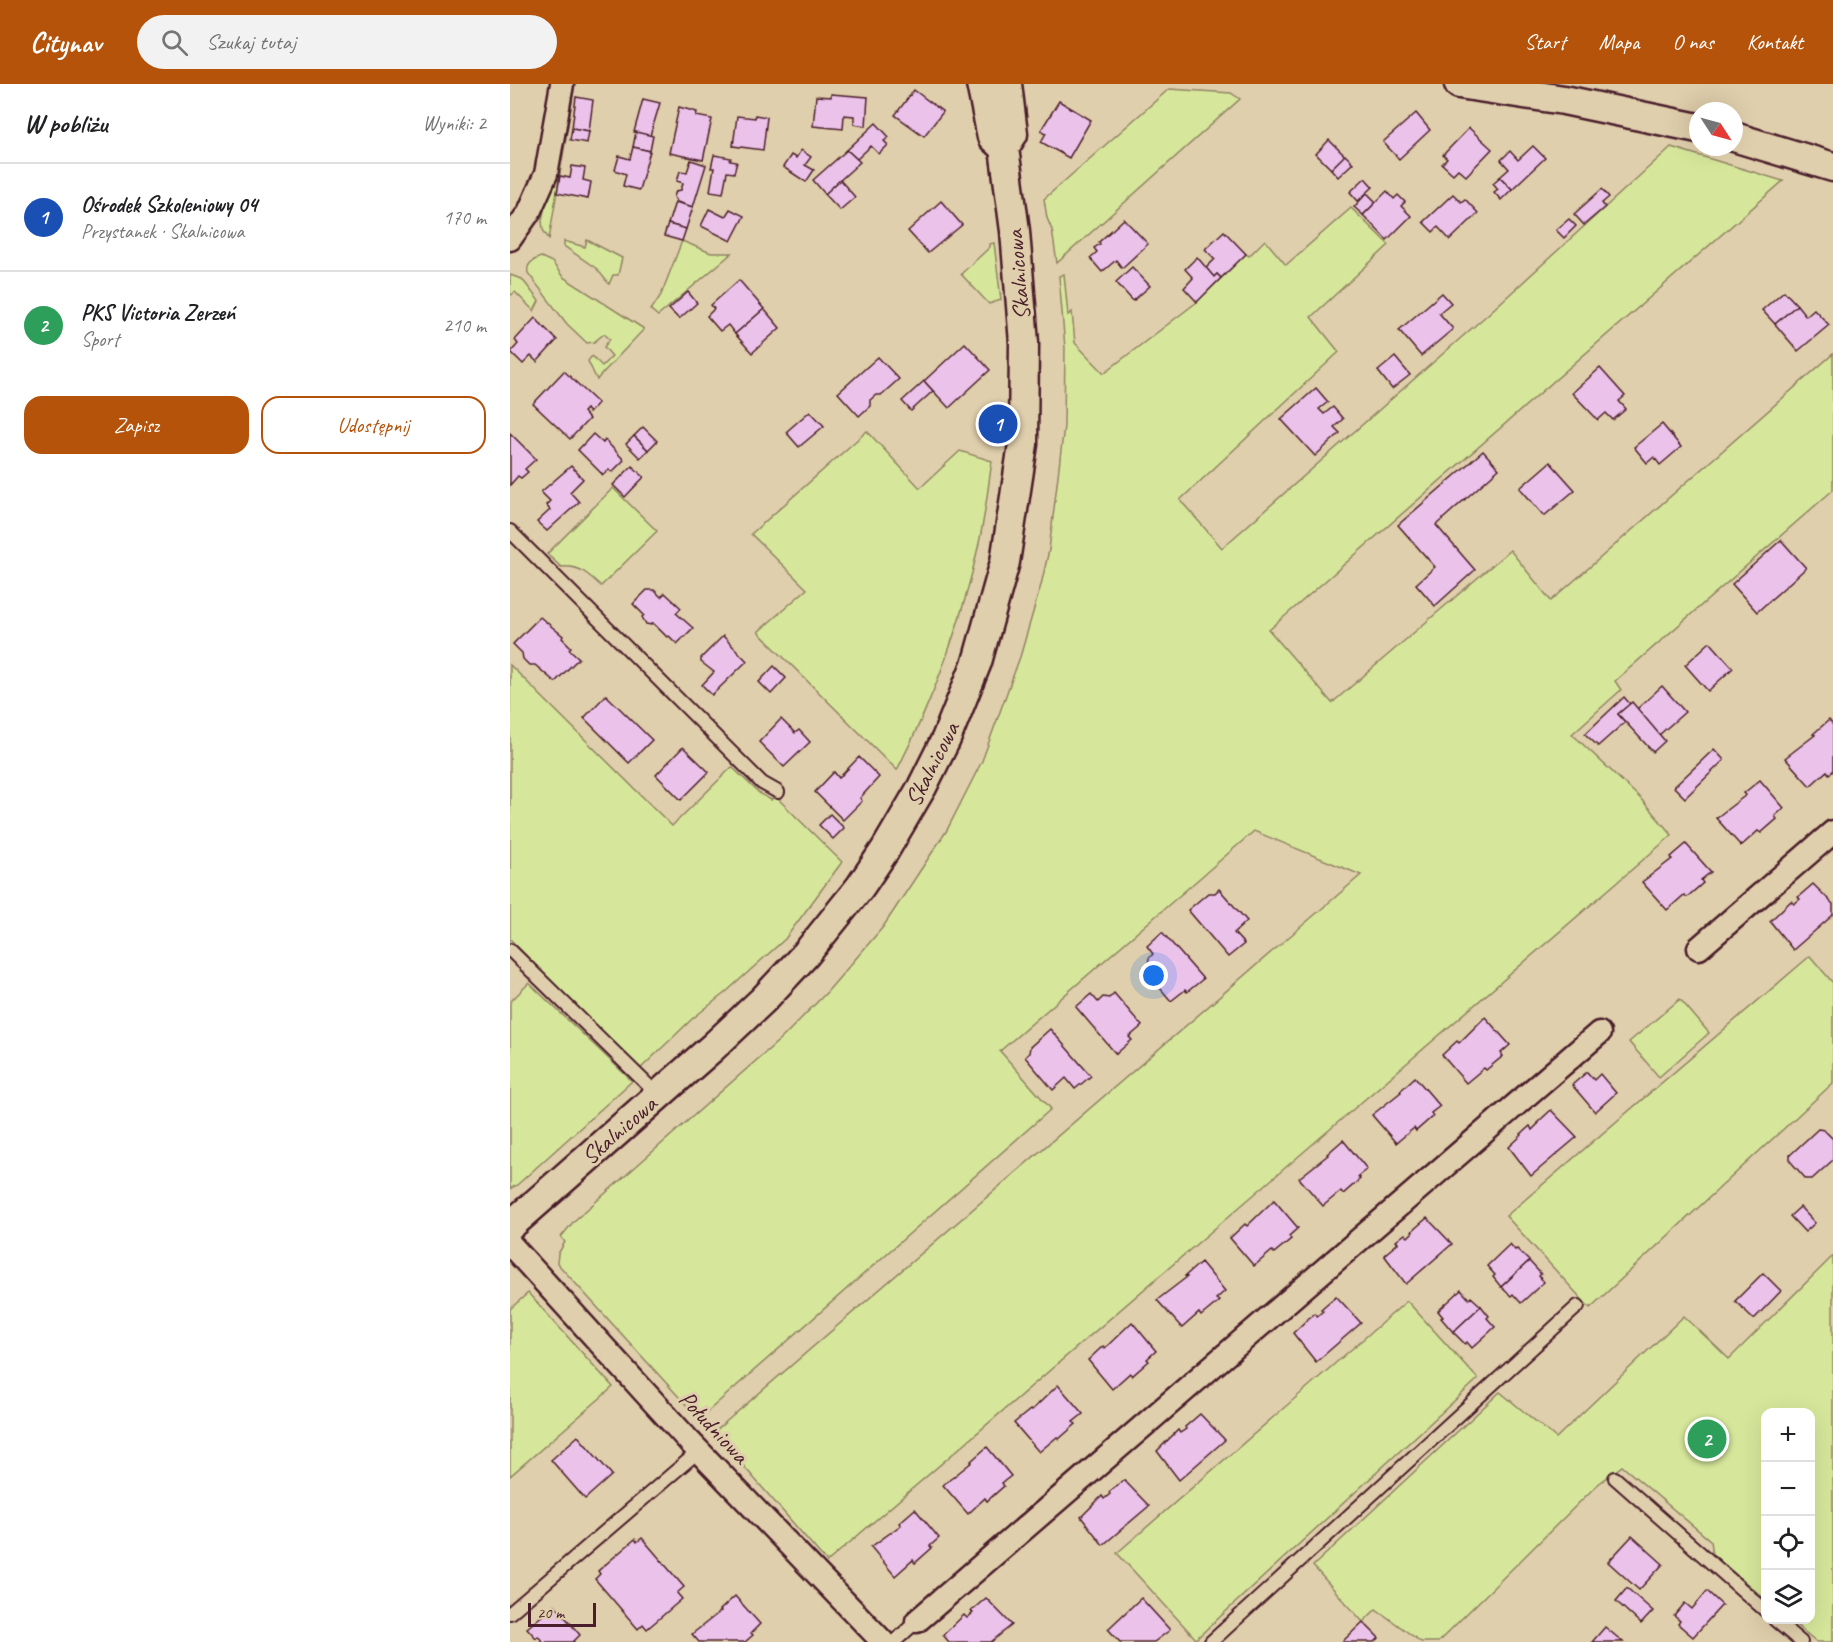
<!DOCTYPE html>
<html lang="pl">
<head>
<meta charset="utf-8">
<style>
	body { margin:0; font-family:Caveat,sans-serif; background:#f2f2f2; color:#202124 }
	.controls { position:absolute; right:18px; bottom:18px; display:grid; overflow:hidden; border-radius:12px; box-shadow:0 6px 24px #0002 }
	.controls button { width:54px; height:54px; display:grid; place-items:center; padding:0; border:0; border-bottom:2px solid #e0e0e0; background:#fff; color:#202124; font:30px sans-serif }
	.compass { position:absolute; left:1179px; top:18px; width:54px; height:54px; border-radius:50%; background:#fff; box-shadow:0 6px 24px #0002; rotate:126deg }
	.scale { position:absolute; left:18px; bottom:15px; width:68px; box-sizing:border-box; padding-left:6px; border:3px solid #4a1f2b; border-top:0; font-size:16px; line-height:21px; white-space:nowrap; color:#4a1f2b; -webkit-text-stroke:4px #e0cfac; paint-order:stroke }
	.you { position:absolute; left:644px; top:892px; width:21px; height:21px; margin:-15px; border:4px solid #fff; border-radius:50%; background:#1a73e8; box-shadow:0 0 0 9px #1a73e833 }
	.badge { display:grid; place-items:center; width:39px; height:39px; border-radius:50%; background:#b45309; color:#fff; font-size:20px; font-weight:700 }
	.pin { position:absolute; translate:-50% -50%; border:3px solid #fff; box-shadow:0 2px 6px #0006 }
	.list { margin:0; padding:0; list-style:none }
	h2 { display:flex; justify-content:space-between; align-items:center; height:78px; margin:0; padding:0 24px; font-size:26px }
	h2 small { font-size:20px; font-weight:400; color:#757577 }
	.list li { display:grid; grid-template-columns:39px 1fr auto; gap:18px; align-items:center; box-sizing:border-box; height:108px; padding:0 24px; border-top:2px solid #e0e0e0 }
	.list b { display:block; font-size:22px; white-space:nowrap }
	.list p { margin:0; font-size:20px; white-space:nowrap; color:#757577 }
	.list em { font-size:20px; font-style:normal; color:#757577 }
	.actions { display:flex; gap:12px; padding:18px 24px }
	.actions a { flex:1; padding:14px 0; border:2px solid #b45309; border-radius:18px; text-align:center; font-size:21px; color:#b45309 }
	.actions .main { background:#b45309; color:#fff }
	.icon { flex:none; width:33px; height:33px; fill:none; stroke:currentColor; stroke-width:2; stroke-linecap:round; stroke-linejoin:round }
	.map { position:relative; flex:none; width:1323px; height:1558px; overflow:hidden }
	header { display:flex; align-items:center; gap:36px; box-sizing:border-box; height:84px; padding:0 30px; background:#b45309; color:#fff }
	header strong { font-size:28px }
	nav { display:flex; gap:33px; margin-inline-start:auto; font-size:21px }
	.search { width:420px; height:54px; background:#f2f2f2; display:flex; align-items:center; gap:15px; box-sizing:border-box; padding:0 21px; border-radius:33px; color:#757577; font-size:22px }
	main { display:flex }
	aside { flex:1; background:#fff }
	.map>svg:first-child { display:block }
</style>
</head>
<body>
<header>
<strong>Citynav</strong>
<div class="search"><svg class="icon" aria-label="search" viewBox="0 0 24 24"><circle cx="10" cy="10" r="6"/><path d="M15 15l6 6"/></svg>Szukaj tutaj</div>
<nav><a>Start</a><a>Mapa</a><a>O nas</a><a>Kontakt</a></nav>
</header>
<main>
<aside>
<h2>W pobliżu<small>Wyniki: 2</small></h2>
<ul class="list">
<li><span class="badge" style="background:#1a4fb4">1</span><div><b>Ośrodek Szkoleniowy 04</b><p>Przystanek · Skalnicowa</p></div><em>170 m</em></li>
<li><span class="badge" style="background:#2e9e5b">2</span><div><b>PKS Victoria Zerzeń</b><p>Sport</p></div><em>210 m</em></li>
</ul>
<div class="actions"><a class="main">Zapisz</a><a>Udostępnij</a></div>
</aside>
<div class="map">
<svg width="1323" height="1558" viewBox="0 0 1323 1558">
	<rect width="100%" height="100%" fill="#e0cfac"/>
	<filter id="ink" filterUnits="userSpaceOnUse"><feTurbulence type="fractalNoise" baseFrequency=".0167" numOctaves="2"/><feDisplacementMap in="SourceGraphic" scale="12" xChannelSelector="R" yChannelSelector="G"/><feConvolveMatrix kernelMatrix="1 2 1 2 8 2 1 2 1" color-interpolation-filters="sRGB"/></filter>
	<g filter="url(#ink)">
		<!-- green -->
		<g fill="#d6e79b" stroke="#908363" stroke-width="1.5">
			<path d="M61,0H65L39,155L33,146L32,136Z"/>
			<path d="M659,5L721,9L730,15L547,179L542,146L537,134L534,115Z"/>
			<path d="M1161,63L1273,97L759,546L822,619L1000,466L1041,517L1323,270V406L1105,597L1111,606L1062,650L1130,714L1162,751L317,1478L204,1348L851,791L744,747L490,967L541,1025L189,1335L47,1179L48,1170L55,1158L51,1153L64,1137L273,953L317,908L373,843L437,746L472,677L510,573L531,501L539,466L554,342L555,264L549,192L554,190L558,231L562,228L565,259L594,289L687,218L736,170L739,172L755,156L776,181L841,124L879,161L801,233L829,268L670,416L712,464L977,231Z"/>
			<path d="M77,156L112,174L108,191H103L99,200L87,185L54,162V157L75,163Z"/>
			<path d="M172,157L201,169H222L148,232L141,226L151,211Z"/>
			<path d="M484,159L491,216L479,220L451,190L480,163V160Z"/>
			<path d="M31,173L42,178L53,193L134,245L89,293L87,296L78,277L82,272L92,282L102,272L94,263L100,255L94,250L84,258L77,259L57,240L18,189C16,180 23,176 31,173Z"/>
			<path d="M0,191L12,195L29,217L24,227L5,208L0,212Z"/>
			<path d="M357,347L410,404L450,367L482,377C478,404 475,432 469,459C452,538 424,614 387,686L248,548L297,505L241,450Z"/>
			<path d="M103,404L147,447L91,502C78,490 69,481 51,483L37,470Z"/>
			<path d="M0,581L162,742L222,683L249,709L261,716L265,712L332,778L275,855L216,908L182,935L129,986L0,855Z"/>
			<path d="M1300,872L1323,899V999L1080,1224L996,1132Z"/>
			<path d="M19,899L122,997L7,1101L0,1105V918Z"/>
			<path d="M1170,915L1199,949L1149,993L1119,958Z"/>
			<path d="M1323,1172V1558H1307L1280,1536H1300V1328H1256L1255,1515L1203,1471L1201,1457L1112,1382L1087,1401L928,1558H911L866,1525L853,1538L803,1482L990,1308L1046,1354L1174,1232L1219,1275Z"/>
			<path d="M18,1209L103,1303L0,1392V1225Z"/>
			<path d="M897,1217L968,1295L686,1555L607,1469Z"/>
		</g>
		<!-- building -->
		<g fill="#ebc2e9" stroke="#4a1f2b" stroke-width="1.5">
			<path d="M404,6L433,28L414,52L385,31Z"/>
			<path d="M321,10L358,13L356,42L344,40V32L334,31L333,45L303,42L306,12L321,13Z"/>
			<path d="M66,13L83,16L79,47L62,44Z"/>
			<path d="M133,15L150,19L140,52L124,48Z"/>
			<path d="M549,17L581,36L559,74L531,58L536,49L531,46Z"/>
			<path d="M169,23L187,28L186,32L202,35L193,76L159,69Z"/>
			<path d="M906,29L920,46L889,75L873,58Z"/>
			<path d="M245,31L257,33L253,66L223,62L227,32L245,34Z"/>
			<path d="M366,39L379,53L374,57L378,61L369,70L361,62L347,75L337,66Z"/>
			<path d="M62,44L79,47L77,59L60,56Z"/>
			<path d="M959,44L982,65L956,92L948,85L943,90L932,80L937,75L933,71Z"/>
			<path d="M126,48L143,52L140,67L123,63Z"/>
			<path d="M819,56L835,72L821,85L806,70Z"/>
			<path d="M1023,62L1035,74L1002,105L990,93L999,85L991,76L1000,67L1008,76Z"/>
			<path d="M123,63L140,67L129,106L113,102L116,90L105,86L109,72L120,75Z"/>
			<path d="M291,66L301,73L295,81L304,86L296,98L273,83L281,71L286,74Z"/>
			<path d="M337,66L350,78L315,110L303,96Z"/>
			<path d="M204,71L221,74L220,77L227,78L224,89L217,88L213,109L200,107L204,84H201Z"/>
			<path d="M835,71L843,79L828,93L821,85Z"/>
			<path d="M181,76L196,81L183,123L167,118L164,113L166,107L171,106L173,99L167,97L170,87L177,88Z"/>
			<path d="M62,82L75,84L73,96L81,98L78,115L47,109L50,92L60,94Z"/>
			<path d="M990,93L1002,105L991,116L984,108L988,105L983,99Z"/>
			<path d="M855,94L863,103L848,117L840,108Z"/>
			<path d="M330,96L345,113L330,126L315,110Z"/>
			<path d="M1092,105L1099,113L1092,119L1095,123L1074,141L1064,130Z"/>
			<path d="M877,107L884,115L888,111L895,118L891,122L901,132L877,156L853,131Z"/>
			<path d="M857,109L866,118L853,131L844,123Z"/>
			<path d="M943,110L951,118L955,115L968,129L940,156L928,143L923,148L913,138Z"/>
			<path d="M431,117L452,141L418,169L398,147Z"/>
			<path d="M165,118L183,123L176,145L158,140Z"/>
			<path d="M199,125L215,133L220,125L234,132L221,157L191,142Z"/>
			<path d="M614,135L638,160L612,184L606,176L592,188L580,174L587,168L584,164L590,160L589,158Z"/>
			<path d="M1059,135L1066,142L1054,154L1046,146Z"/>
			<path d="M158,140L176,145L172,157L154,152Z"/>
			<path d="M714,147L736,170L711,194L707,190L704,193L696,184L705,175L695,165Z"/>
			<path d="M687,173L704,193L707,190L711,194L687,218L674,204L683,194L675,185Z"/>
			<path d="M622,183L640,202L623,217L606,198Z"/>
			<path d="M229,196L254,225L225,250L218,241L210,247L197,232L204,225L201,221Z"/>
			<path d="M1274,207L1287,221L1265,240L1252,226Z"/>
			<path d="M178,208L187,219L169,235L159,225Z"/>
			<path d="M932,209L941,219L929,229L943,245L911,272L889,246Z"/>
			<path d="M1287,221L1296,232L1304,225L1319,241L1288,267L1265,240Z"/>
			<path d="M254,225L270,244L242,269L225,250Z"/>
			<path d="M25,234L47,256L27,278L21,272L13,280L1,268L8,260L5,256Z"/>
			<path d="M455,259L480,286L439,324L414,297Z"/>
			<path d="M368,273L389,295L371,311H366L360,316V322L349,332L328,309Z"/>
			<path d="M885,273L900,291L882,305L868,287Z"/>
			<path d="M1090,284L1115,312L1109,317L1116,325L1103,336L1096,329L1088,336L1062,309Z"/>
			<path d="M54,287L88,319L79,329L76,325L73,328L79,335L60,355L23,320Z"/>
			<path d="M414,297L423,307L401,327L392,317Z"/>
			<path d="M806,304L818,318L809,325L814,330L823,323L833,335L824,343L830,349L805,372L771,335Z"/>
			<path d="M300,327L314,342L289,363L276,348Z"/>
			<path d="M1152,340L1171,363L1150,381L1144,373L1137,379L1124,363Z"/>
			<path d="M133,343L147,357L138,366L124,352Z"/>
			<path d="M0,349L26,375L15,385L18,388L11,394L8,392L0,401Z"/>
			<path d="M83,350L93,359L95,356L114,376L102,388L99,386L93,391L68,366Z"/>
			<path d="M124,352L138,366L130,374L116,360Z"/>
			<path d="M973,367L989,385L926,441L965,486L925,522L906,500L925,483L888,441Z"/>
			<path d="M1040,378L1065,406L1034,432L1010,404Z"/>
			<path d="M61,382L73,395L60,408L69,418L37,447L27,438L40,426L36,421L40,417L31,408Z"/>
			<path d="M122,382L134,393L115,413L103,401Z"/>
			<path d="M1271,456L1296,484L1247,528L1222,500Z"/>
			<path d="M137,506H144L151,513L155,509L171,524L166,529L183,544L167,560L159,552L157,553L143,539L141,541L136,540L132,533L134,531L123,520Z"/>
			<path d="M30,533L53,552L52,554L61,563L59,565L69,574L45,598L25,581H19L13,575L12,569L3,560Z"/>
			<path d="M213,552L237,577L202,611L192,601L204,588L191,578V574Z"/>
			<path d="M1200,558L1223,584L1198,607L1175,581Z"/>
			<path d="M264,582L276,594L261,610L249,598Z"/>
			<path d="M1152,602L1175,628L1149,651L1127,625Z"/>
			<path d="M96,611L142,656L119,679L74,634Z"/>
			<path d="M1114,613L1120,620L1108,630L1115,638L1088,662L1075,650Z"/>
			<path d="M1122,618L1155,657L1143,668L1108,630Z"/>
			<path d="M271,635L285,649L289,646L300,658L274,683L249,658Z"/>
			<path d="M1319,636L1323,641V687L1319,690L1317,687L1300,702L1275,674L1305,651L1303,650Z"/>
			<path d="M173,663L199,688L171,716L146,691Z"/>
			<path d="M1204,665L1214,676L1175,714L1164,703Z"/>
			<path d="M349,673L369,693L350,714L352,717L333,736L305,708L324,688L329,694Z"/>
			<path d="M1250,696L1274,724L1265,732L1267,735L1251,749L1248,747L1231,762L1206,734L1236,711L1234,709Z"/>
			<path d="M320,730L334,744L323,755L309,741Z"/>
			<path d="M1176,760L1201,788L1191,796L1193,799L1177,813L1174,811L1157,826L1132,798L1162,775L1161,773Z"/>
			<path d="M1303,800L1323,820V831L1283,866L1260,837L1281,817L1284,820L1290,815L1288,813Z"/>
			<path d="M709,805L737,837L724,849L734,860L718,873L678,826L698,809H705Z"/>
			<path d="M652,848L693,895L677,908L675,906L661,917L633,884L638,880L639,874L643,870L637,862Z"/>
			<path d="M604,909L632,942L619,953L622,956L606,970L566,923L581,910L588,918L593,913L599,914Z"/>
			<path d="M975,933L1000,961L991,969L993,972L976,986L974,984L956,999L932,971L947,957L949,959Z"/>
			<path d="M540,945L581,992L565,1005L556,994L543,1006L515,973L519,969L520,963Z"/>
			<path d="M1077,988L1084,996L1090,990L1106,1009L1085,1028L1062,1001Z"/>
			<path d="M905,993L930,1022L921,1029L923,1032L906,1047L904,1044L886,1059L862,1031L891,1008L890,1007Z"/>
			<path d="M1041,1026L1067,1053L1021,1092L999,1063L1012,1051L1011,1050L1020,1042L1022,1046L1028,1040L1027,1039Z"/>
			<path d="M1308,1045L1314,1046L1323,1055V1076L1302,1095H1296L1280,1077V1071Z"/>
			<path d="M833,1056L857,1085L848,1092L850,1095L833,1110L831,1107L813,1122L789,1094L818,1071L817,1070Z"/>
			<path d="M764,1116L788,1144L779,1152L781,1155L764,1169L762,1167L744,1182L720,1154L735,1140L737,1142Z"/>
			<path d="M1290,1123L1305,1139L1295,1148L1280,1132Z"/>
			<path d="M917,1134L942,1160L896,1200L874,1171L888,1159L886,1157L895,1150L898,1153L903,1148L902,1147Z"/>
			<path d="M1000,1160L1005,1166L1007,1165L1019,1177L991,1203L983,1193L985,1191L977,1182Z"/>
			<path d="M1019,1177L1031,1190L1029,1192L1034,1198L1011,1219L1003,1210L1001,1212L991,1203Z"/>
			<path d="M691,1178L715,1207L706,1215L709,1217L691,1232L689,1229L672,1244L647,1216L677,1193L675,1192Z"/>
			<path d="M1253,1189L1271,1207L1244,1235L1225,1217Z"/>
			<path d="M951,1206L959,1215L961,1213L971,1222L943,1248L931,1234L933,1233L928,1227Z"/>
			<path d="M826,1212L851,1239L806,1278L783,1249L804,1229L807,1232L813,1227L811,1225Z"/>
			<path d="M971,1222L979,1232L977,1234L985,1243L962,1264L957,1258L955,1260L943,1248Z"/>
			<path d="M622,1238L646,1267L637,1275L639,1277L622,1292L620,1289L602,1305L578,1276L593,1262L595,1264Z"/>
			<path d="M548,1301L573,1330L563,1338L566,1340L549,1355L547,1353L529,1368L504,1339L520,1326L521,1327Z"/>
			<path d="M690,1330L715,1356L669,1396L647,1367L668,1346L670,1349L676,1345L675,1343Z"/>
			<path d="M68,1352L102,1391L75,1415L41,1376Z"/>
			<path d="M477,1363L501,1392L492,1399L494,1402L477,1417L475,1414L458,1430L433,1401L462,1378L461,1377Z"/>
			<path d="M614,1396L639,1422L593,1461L571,1433L592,1412L594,1415L600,1410L599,1408Z"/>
			<path d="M405,1425L429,1454L420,1462L422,1464L405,1479L403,1476L385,1492L361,1463L391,1441L389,1439Z"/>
			<path d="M1122,1452L1153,1480L1129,1506L1098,1478Z"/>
			<path d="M132,1454L174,1503L167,1509L172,1515L137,1545L133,1540L128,1545L85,1495L90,1490L88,1487L125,1455L127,1458Z"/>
			<path d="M1117,1504L1143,1527L1131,1540L1106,1517Z"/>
			<path d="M1197,1507L1212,1521L1183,1553L1168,1540L1170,1537L1164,1532L1175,1519L1182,1525Z"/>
			<path d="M225,1512L250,1540L241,1549L243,1551L235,1558H189L182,1550L211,1527L210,1526Z"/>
			<path d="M476,1514L502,1541L481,1558H439L433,1551L454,1531L457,1534L463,1529L461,1527Z"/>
			<path d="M631,1514L660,1546L644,1558H610L598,1545Z"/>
			<path d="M45,1521L70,1551L63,1558H30L32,1557L28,1552L26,1554L17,1544Z"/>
			<path d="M853,1538L869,1554L865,1558H832Z"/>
			<path d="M1095,1543L1113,1558H1082Z"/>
		</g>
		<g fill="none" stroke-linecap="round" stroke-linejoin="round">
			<defs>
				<g id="service">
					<path d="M0,447L252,699L268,708"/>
					<path d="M0,866L148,1011"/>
					<path d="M1105,1394L1256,1527"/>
					<path d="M0,1529L189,1367"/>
					<path d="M1265,1536L1291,1558"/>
					<path d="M384,1558L407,1537"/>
					<path d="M701,1558L1068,1222"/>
				</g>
				<g id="minor">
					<path d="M0,155L19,128L36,90L52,0"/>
					<path d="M1189,864L1323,748"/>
					<path d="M0,1160L179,1357L373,1558"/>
					<path d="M407,1537L1089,949"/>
				</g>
				<g id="tertiary">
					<path d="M471,0L482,53L494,64"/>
					<path d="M949,0L1054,16L1188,44"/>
					<path d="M1224,53L1323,83"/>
					<path d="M0,1142L203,963L253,916L296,870L350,803L375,766L412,703L436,655L467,578L495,478L513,360L514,259L505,147L494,64L503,50L497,0"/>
				</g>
			</defs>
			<!-- service casing -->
			<use href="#service" stroke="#4a1f2b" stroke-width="16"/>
			<!-- minor casing -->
			<use href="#minor" stroke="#4a1f2b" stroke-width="27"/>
			<!-- tertiary casing -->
			<use href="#tertiary" stroke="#4a1f2b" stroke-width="33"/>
			<!-- service -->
			<use href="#service" stroke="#e0cfac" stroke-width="12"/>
			<!-- minor -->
			<use href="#minor" stroke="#e0cfac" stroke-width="22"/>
			<!-- tertiary -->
			<use href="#tertiary" stroke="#e0cfac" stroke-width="28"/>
		</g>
	</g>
	<g text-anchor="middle" stroke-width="6" stroke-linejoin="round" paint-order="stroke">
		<!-- street labels -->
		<g font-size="24" fill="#4a1f2b" stroke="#e0cfac">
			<text transform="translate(508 191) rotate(-95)" y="8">Skalnicowa</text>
			<text transform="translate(422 680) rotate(-63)" y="8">Skalnicowa</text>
			<text transform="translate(109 1046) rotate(-41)" y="8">Skalnicowa</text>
			<text transform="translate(204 1343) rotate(47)" y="8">Południowa</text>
		</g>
	</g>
</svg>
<div class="controls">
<button>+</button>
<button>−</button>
<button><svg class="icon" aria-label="locate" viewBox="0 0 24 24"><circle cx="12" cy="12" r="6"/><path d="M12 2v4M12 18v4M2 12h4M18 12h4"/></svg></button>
<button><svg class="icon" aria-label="layers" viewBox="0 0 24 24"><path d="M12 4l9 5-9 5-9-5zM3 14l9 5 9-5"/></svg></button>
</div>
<svg class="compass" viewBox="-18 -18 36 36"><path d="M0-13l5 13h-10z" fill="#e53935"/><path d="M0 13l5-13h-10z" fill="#757577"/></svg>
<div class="scale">20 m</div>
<div class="you"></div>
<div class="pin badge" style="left:488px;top:340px;background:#1a4fb4">1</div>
<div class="pin badge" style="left:1197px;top:1355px;background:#2e9e5b">2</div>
</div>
</main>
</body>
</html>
